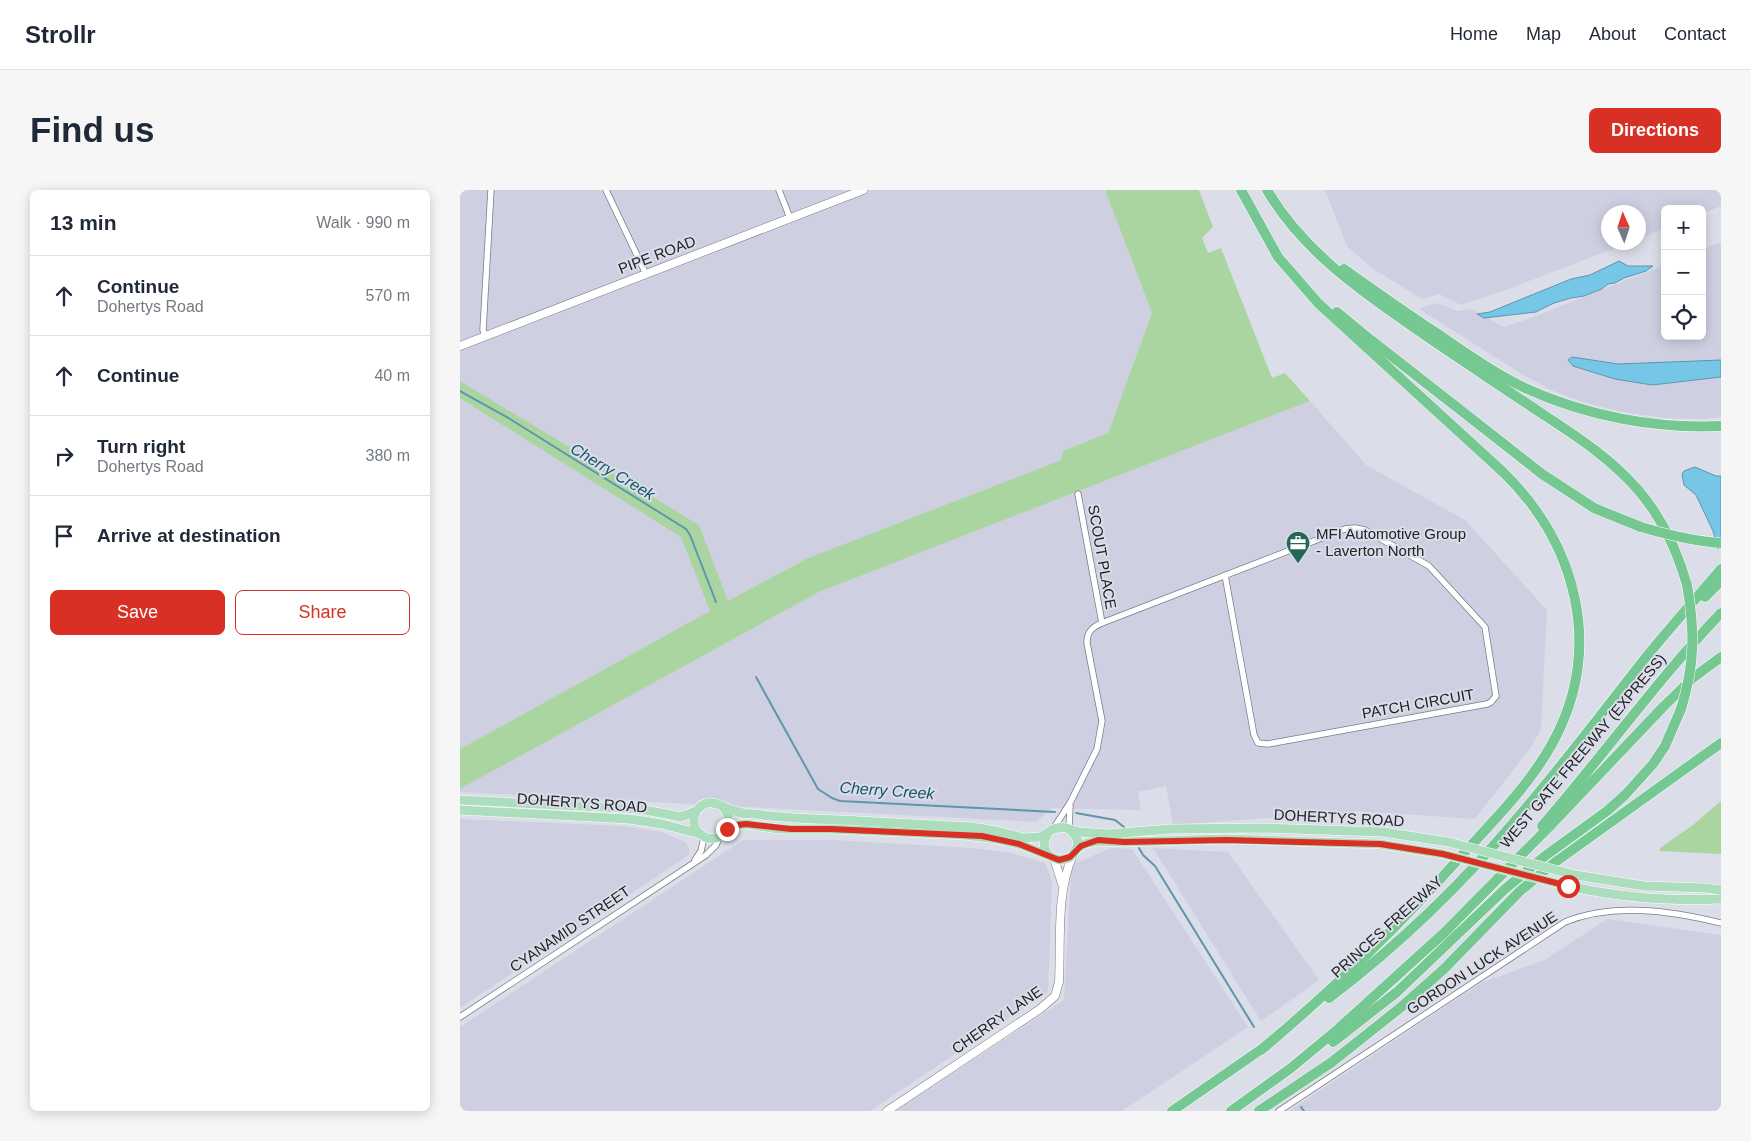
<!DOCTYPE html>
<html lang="en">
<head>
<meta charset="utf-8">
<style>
	body { margin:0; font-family:Helvetica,sans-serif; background:#f6f6f7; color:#1f2937 }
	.controls { position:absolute; right:15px; top:15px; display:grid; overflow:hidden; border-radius:8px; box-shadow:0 2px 12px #0003 }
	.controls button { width:45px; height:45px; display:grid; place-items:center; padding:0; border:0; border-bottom:1px solid #e0e1e3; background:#fff; color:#1f2937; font:25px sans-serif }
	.compass { position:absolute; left:1141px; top:15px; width:45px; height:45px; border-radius:50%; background:#fff; box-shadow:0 2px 12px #0003; rotate:357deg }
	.stop { position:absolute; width:15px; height:15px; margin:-11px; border:4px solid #d93025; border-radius:50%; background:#fff }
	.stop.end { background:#d93025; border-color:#fff; box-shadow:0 1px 5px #0008 }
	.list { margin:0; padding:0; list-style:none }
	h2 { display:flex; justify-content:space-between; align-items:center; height:65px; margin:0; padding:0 20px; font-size:21px }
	h2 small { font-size:16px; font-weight:400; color:#747a83 }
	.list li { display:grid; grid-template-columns:32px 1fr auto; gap:15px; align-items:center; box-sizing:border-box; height:80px; padding:0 20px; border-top:1px solid #e0e1e3 }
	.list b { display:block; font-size:19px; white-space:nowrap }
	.list p { margin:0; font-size:16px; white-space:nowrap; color:#747a83 }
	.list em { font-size:16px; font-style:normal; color:#747a83 }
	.actions { display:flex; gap:10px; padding:15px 20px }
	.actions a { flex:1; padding:11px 0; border:1px solid #d93025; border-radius:8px; text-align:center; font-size:18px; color:#d93025 }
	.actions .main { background:#d93025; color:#fff }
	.icon { flex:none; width:28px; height:28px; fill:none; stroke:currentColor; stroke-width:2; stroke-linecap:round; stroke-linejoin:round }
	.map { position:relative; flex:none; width:1261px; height:921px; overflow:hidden; border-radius:8px }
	header { display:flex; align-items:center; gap:30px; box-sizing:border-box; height:70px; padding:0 25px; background:#fff; border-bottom:1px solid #e0e1e3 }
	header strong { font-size:24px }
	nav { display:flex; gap:28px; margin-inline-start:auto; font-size:18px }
	.intro { display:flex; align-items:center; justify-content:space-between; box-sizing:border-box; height:120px; padding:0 30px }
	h1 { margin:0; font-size:35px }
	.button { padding:12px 22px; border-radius:8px; background:#d93025; color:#fff; font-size:18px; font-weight:700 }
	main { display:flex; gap:30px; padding:0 30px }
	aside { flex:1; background:#fff; border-radius:8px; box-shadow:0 2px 12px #0003 }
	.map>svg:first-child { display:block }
</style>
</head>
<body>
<header>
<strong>Strollr</strong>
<nav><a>Home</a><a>Map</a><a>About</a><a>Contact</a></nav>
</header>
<div class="intro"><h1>Find us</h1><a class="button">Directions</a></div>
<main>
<aside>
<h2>13 min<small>Walk · 990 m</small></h2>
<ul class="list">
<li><svg class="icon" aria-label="ahead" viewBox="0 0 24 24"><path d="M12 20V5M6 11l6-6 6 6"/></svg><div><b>Continue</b><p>Dohertys Road</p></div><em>570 m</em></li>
<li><svg class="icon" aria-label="ahead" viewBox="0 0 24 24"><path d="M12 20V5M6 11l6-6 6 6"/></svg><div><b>Continue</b></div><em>40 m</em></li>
<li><svg class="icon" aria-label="right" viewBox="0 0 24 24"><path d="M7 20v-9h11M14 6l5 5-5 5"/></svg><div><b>Turn right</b><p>Dohertys Road</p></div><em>380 m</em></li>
<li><svg class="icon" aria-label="arrive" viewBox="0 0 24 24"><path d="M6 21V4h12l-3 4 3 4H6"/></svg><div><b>Arrive at destination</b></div></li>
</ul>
<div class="actions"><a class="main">Save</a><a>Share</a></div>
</aside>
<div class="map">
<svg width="1261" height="921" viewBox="0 0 1261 921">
	<rect width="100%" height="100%" fill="#dbdde8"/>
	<!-- built -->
	<g fill="#ced0e2">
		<path d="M0,0H645L692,123L648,243L603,261L601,270L338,373L0,559Z"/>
		<path d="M865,0H1261V16L1242,24V19H1205V38L1179,49L1178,22H1148V52L1168,53L1046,100L1001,115L979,104L962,109L912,78L887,56Z"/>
		<path d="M1261,52V227L1239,229L1205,228L1163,222L1126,213L1091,200L1062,184L959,119L975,113L986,116L997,121L1011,119L1044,137L1068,129L1205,75V146H1242V60Z"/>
		<path d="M850,211L906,275L1005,330L1087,420L1081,539L1071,557L1015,629L897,621L713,635L706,596L678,602L681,620L592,618L576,632L0,602V599L359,402Z"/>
		<path d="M0,629L164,636L202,642L225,652L229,658V665L0,818Z"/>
		<path d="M283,650H373L512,658L551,663L585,673L592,692L588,802L410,921H0V837Z"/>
		<path d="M651,658L672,659L788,837L662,921H436L604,810L611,682L614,674Z"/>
		<path d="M693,658L768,662L859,790L801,831Z"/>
		<path d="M1147,729L1261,745V921H829L1021,793L1085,770Z"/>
	</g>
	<!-- green -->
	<g fill="#aad5a1">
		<path d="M645,0H739L753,37L742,48L748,63L761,58L812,188L825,183L850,211L359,402L0,599V559L250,421L221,347L0,208V191L239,335L268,411L346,369L601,270L603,261L648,243L692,123Z"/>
		<path d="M1261,611V664L1200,661V658L1233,635Z"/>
	</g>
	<!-- water -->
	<g fill="#76c7e7" stroke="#5d96ad">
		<path d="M1159,71L1168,76H1193L1186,81L1164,88L1155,93L1148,94L1142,99L1124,106L1111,108L1094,113L1076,122L1024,128L1017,124L1030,122L1111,89L1130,85Z"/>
		<path d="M1112,167L1158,174L1261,170V187L1192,195L1155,189L1113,176L1108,170Z"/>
		<path d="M1235,277L1256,286H1261V355L1258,359L1253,341L1236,305L1224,295L1222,284L1224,281Z"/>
	</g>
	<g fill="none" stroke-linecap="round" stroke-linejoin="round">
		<!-- stream -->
		<g stroke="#5d96ad" stroke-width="2">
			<path d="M0,201L50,229L226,339L230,345L256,412"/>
			<path d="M296,487L358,599L372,608L380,611L595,622"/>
			<path d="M616,623L655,630L664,637"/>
			<path d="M679,658L683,665L695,676L794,837"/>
			<path d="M841,917L844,921"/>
		</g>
		<defs>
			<g id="street">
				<path d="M146,0L186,84"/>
				<path d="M319,0L330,28"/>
				<path d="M25,146L23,140L31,0"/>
				<path d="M618,304L642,433"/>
				<path d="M593,639L610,613L637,559L642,531L627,453C627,442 632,437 642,433L885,339L895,338L905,340L969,376L1025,437L1036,506L1031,512L1027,514L808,554L798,553L794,545L765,385"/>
				<path d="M609,639L610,616"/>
				<path d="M235,670L241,661L244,647"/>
				<path d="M0,827L246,665L256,655L260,646"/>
				<path d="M819,921L1105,732C1154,712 1211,721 1261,733"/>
			</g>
			<g id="secondary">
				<path d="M0,156L403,0"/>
				<path d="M594,668L602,694"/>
				<path d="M427,921L580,819L595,806L599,792C601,752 596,701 613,665"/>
			</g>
			<g id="primary">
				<path d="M0,610L180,619L221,627L236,621"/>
				<path d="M262,616C280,634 257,659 240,644C229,634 234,617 247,613C256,611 264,618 272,620C279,623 288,624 295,624C329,629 364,629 398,631C436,633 474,635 512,637L536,641L563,648L580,647L593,639L603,637L619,642L648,644L711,639L801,638L923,642L988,652"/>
				<path d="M0,620L169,629L202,634L240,644"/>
				<path d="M267,639L277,635L286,634L319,639H370L505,645L537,649L559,654L590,666"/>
				<path d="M589,642C571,666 610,682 617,657C619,650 615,644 610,640"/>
				<path d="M616,659L627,653L638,651L664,652L766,649L920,654L983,664"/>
				<path d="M1115,685L1184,696L1245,698L1261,700"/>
				<path d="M1108,696C1163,708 1206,711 1261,709"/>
			</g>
			<g id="highway">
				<path d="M781,0L818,67L858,113L1043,282C1118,355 1144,460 1092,554C1067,599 1028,636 994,674C935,740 870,802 801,860"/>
				<path d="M807,0C839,55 891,94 943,130C988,162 1035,192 1081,223C1116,246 1152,269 1179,301C1202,328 1217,360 1227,395"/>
				<path d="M884,79C915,101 946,123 978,144C1006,163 1034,183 1065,198C1126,226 1195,239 1261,236"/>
				<path d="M877,122L911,150L1082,284L1134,318L1181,337"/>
				<path d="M1245,407L1261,391"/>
				<path d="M1082,636C1143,566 1197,490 1261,423"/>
				<path d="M869,808C939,755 1004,692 1060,625C1103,575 1142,523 1183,471C1208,440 1235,410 1261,379"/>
				<path d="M873,852L937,802L1045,699L1085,666L1147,621L1165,605L1193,574L1205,556L1221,519"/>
				<path d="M712,921L806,856"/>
				<path d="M771,921L831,878L878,839L984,743L1090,636L1204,516L1234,487L1261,467"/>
				<path d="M799,921L872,872L940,818L984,779L1060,701L1094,673L1261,553"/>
			</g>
		</defs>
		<!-- street casing -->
		<use href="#street" stroke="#7a7b85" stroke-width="7"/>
		<!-- secondary casing -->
		<use href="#secondary" stroke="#7a7b85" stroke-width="9"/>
		<!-- primary casing -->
		<use href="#primary" stroke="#fff" stroke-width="10"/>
		<!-- highway casing -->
		<use href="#highway" stroke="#fff" stroke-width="11"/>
		<!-- street -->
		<use href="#street" stroke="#fff" stroke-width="5.5"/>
		<!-- secondary -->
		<use href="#secondary" stroke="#fff" stroke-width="8"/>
		<!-- primary -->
		<use href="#primary" stroke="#acdebe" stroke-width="9"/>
		<!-- highway -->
		<use href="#highway" stroke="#75c892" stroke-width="10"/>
		<defs>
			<g id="primary-bridge">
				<path d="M988,652L1115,685"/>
				<path d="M983,664L1108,696"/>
			</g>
			<g id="highway-bridge">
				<path d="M1181,337C1208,345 1233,351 1261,353"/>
				<path d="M1221,519C1235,474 1235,441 1227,395"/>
			</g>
		</defs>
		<!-- primary-bridge casing -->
		<use href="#primary-bridge" stroke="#fff" stroke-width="10" stroke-linecap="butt"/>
		<!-- highway-bridge casing -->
		<use href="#highway-bridge" stroke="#fff" stroke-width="11" stroke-linecap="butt"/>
		<!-- primary-bridge -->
		<use href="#primary-bridge" stroke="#acdebe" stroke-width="9"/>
		<!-- highway-bridge -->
		<use href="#highway-bridge" stroke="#75c892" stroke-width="10"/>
	</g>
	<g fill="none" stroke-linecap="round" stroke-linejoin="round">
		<!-- route -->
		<path stroke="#d93025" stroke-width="6" d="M267,639L277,635L286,634L331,639H370L522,646L559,654L599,670L610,667L621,656L638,650L664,652L766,650L920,654L983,664L1108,696"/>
	</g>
	<!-- icons -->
	<defs>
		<symbol id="office-pin" viewBox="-11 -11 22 30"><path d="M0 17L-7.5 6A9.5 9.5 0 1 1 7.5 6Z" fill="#236757" stroke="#dbdde8"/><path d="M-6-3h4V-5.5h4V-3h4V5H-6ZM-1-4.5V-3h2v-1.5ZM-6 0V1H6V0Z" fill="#fff"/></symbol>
	</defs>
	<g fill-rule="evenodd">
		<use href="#office-pin" x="824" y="339" width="28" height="38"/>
	</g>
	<g text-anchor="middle" stroke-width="4" stroke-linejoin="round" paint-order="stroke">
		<!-- street labels -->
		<g font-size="15" fill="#222327" stroke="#dbdde8">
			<text transform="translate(197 65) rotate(-21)" y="5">PIPE ROAD</text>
			<text transform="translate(642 367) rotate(80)" y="5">SCOUT PLACE</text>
			<text transform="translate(958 514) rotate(-10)" y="5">PATCH CIRCUIT</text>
			<text transform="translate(1123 561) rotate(-50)" y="5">WEST GATE FREEWAY (EXPRESS)</text>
			<text transform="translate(122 613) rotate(4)" y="5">DOHERTYS ROAD</text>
			<text transform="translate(879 628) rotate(3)" y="5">DOHERTYS ROAD</text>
			<text transform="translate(927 737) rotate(-42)" y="5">PRINCES FREEWAY</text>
			<text transform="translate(110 739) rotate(-34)" y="5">CYANAMID STREET</text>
			<text transform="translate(1022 773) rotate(-33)" y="5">GORDON LUCK AVENUE</text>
			<text transform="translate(537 830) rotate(-35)" y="5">CHERRY LANE</text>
		</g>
		<!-- poi labels -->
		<g font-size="15" fill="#222327" stroke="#dbdde8" text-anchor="start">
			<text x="856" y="349">MFI Automotive Group<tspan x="856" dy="17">- Laverton North</tspan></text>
		</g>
		<!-- water labels -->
		<g font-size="16" font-style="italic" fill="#13556b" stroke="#dbdde8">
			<text transform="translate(153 281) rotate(31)" y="6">Cherry Creek</text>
			<text transform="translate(427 600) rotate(4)" y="6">Cherry Creek</text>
		</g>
	</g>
</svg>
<div class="controls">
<button>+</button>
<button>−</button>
<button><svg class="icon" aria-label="locate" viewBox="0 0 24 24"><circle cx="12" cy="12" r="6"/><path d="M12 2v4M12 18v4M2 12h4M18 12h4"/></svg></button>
</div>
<svg class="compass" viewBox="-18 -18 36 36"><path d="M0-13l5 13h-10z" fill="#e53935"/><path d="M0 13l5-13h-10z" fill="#747a83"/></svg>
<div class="stop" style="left:1108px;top:696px"></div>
<div class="stop end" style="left:267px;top:639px"></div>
</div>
</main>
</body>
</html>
